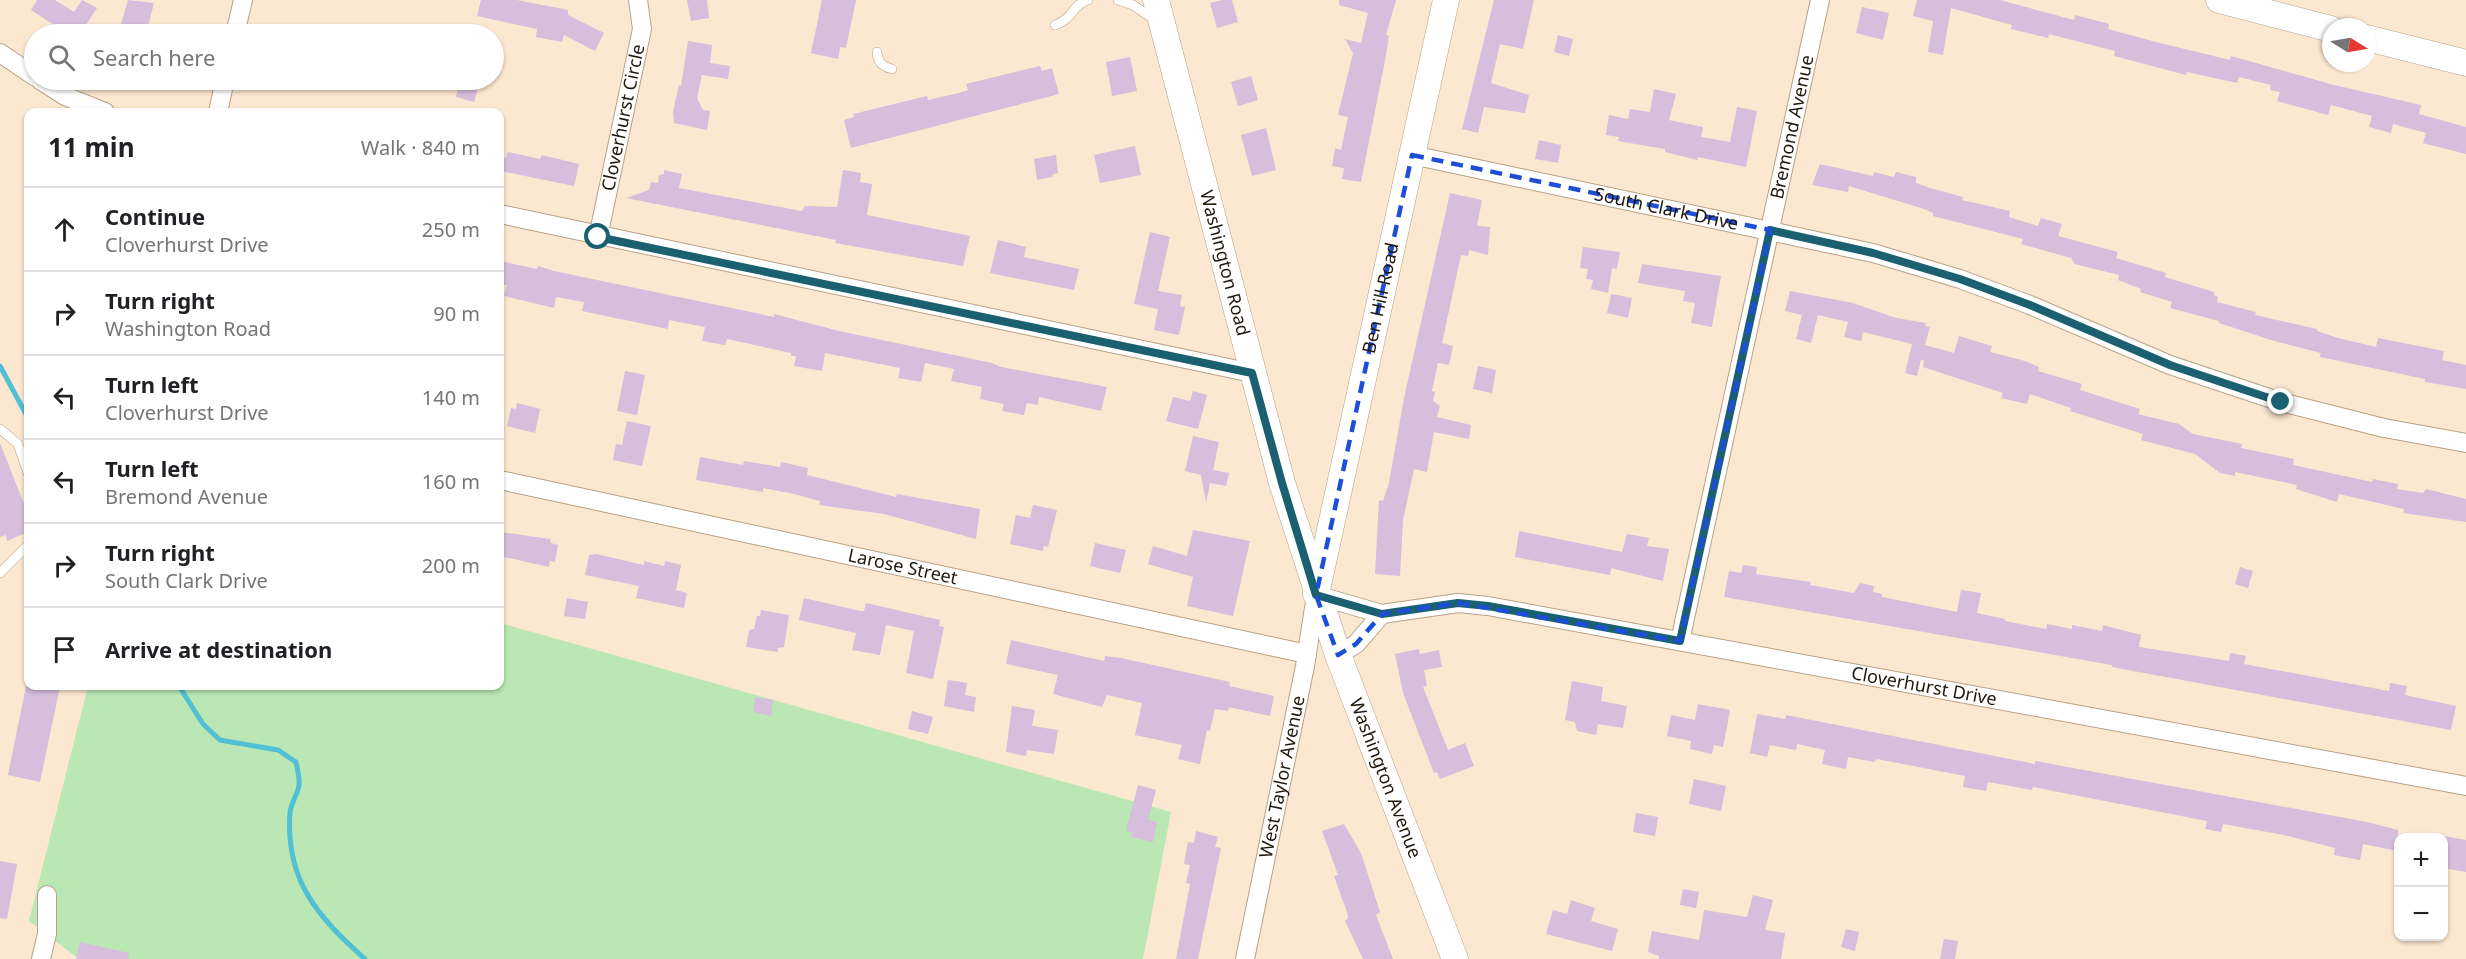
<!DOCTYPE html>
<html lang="en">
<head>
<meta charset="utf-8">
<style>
	body { margin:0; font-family:"Noto Sans",sans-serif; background:#f6f6f6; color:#202124 }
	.controls { position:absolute; right:18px; bottom:18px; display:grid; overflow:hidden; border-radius:12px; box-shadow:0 2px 4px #0004 }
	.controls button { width:54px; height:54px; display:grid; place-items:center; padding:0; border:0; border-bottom:2px solid #e0e0e0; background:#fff; color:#202124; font:30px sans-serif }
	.compass { position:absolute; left:2322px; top:18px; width:54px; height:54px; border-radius:50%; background:#fff; box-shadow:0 2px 4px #0004; rotate:101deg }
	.stop { position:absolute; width:18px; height:18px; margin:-14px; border:4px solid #1a6071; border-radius:50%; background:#fff }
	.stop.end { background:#1a6071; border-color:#fff; box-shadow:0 2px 6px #0008 }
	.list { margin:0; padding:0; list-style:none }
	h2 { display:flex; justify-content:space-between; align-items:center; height:78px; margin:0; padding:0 24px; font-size:26px }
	h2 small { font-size:20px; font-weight:400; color:#757577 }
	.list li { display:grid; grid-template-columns:39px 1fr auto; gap:18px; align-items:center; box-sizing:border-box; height:84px; padding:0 24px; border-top:2px solid #e0e0e0 }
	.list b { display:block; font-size:22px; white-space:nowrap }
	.list p { margin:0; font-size:20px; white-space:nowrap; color:#757577 }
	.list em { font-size:20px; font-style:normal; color:#757577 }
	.icon { flex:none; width:33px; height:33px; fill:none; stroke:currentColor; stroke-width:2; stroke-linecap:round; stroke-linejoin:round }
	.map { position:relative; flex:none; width:2466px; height:959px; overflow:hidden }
	.search { position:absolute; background:#fff; box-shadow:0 2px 4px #0004; left:24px; top:24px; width:480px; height:66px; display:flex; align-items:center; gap:15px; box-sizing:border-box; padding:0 21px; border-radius:33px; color:#757577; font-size:22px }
	.panel { position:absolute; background:#fff; box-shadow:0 2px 4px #0004; left:24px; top:108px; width:480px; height:582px; border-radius:12px }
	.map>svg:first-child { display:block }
</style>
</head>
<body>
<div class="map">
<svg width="2466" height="959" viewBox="0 0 2466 959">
	<rect width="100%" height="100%" fill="#fce7d0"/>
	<!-- green -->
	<path fill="#bae7b3" d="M500,623L1171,812L1143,959H79L29,921L88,686H500Z"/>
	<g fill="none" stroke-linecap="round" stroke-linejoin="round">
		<!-- stream -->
		<g stroke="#51c0d5" stroke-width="5">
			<path d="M0,366L28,418"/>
			<path d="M179,686L203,724L220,740L278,750L296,762C297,769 300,778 299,785C298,794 291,803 290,812C285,880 317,916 365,959"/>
		</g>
	</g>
	<!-- building -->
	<g fill="#d6bedc">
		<path d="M37,0H55L74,12L82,0L97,8L80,34H68L31,10Z"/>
		<path d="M128,0L154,3L146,34H118Z"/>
		<path d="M481,0H517L568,10V15L604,33L595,51L564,35L562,42L536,37L537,29L477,16Z"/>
		<path d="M687,0H707L709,18L691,21Z"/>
		<path d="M822,0H856L846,48L840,47L838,59L811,53Z"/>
		<path d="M1222,0H1232L1238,22L1217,28L1210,3Z"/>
		<path d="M1339,0H1396L1386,35L1389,36L1386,55L1361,182L1342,179L1344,168L1332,166L1335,148L1341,150L1348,117L1338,115L1353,53L1345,39L1361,43L1368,13L1339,5Z"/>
		<path d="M1494,0H1534L1523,49L1500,44L1491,83L1529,95L1525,113L1484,107L1478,133L1462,129Z"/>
		<path d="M1917,0H2000L2074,20L2075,15L2109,24L2108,29L2156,42L2230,60L2231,56L2334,85L2421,105L2419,114L2466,127V154L2423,143L2426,133L2393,124L2391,133L2369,127L2372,116L2331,105L2328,115L2277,101L2280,92L2270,90L2271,85L2239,77L2237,83L2187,72L2186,75L2114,56L2115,51L2049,34L2048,38L2011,29L2012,25L1951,8L1943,55L1928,52L1933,21L1913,16Z"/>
		<path d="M1862,7L1889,13L1883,40L1856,33Z"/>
		<path d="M1558,35L1573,39L1569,56L1554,52Z"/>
		<path d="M688,41L712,45L710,63L730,66L728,79L702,75L697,98L703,110L710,111L707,130L674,123L673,112L679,85L681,86Z"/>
		<path d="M1130,57L1137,91L1112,96L1106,62Z"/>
		<path d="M1040,66L1042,71L1052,68L1059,94L851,148L844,120L854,117L853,114L927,96L928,100L959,93L968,90L966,84Z"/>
		<path d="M1251,76L1258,100L1238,106L1231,82Z"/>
		<path d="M460,80H480L474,102L456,97Z"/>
		<path d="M1654,89L1676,94L1669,120L1703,127L1701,137L1730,142L1737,107L1757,111L1746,167L1698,157L1697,160L1665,152V149L1618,141L1619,137L1606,135L1609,115L1628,119L1630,109L1650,112Z"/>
		<path d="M1266,128L1276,170L1252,176L1241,135Z"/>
		<path d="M1539,140L1561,145L1558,163L1535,159Z"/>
		<path d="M1135,146L1141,175L1100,183L1094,155Z"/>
		<path d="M508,152L540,159L542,155L579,164L574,186L500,171V157L506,158Z"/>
		<path d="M1056,155L1058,173L1053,174L1052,177L1037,180L1034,159Z"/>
		<path d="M1820,164L1873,176L1874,172L1894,177L1896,172L1916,177V183L1930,188L1963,197L1962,200L2010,211L2009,217L2038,226L2041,218L2062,224L2058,236L2118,252L2116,258L2166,273L2165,277L2214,292V295L2218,297L2217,302L2256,312L2255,315L2317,329V331L2338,338L2376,347L2378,338L2444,351L2442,360L2466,365V389L2425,382V379L2320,357L2321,353L2271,340L2219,323V321L2170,308L2172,302L2140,292L2141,289L2118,280L2119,275L2075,264L2071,258L2021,244L2023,239L1933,216V213L1924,209L1849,186L1848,192L1812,185Z"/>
		<path d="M664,170L682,174L679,188L802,211L805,206L837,207L843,170L861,173L860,182L872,184L867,215L970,236L963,266L835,243L836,240L626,198L649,190L651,182L658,183L659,175L664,174Z"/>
		<path d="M1450,193L1482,200L1477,226L1490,227L1488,255L1469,250L1468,256L1461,255L1442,343L1453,346L1449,365L1438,363L1432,391L1435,392L1433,401L1440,406L1437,417L1471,425L1469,439L1434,432L1427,472L1414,469L1403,520L1400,576L1375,574L1379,500L1383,501L1389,483L1404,398Z"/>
		<path d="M1150,232L1170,237L1158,291L1182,295L1180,306L1185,307L1179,335L1154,330L1158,309L1134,304Z"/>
		<path d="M998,240L1026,247L1024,257L1079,269L1074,290L990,273Z"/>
		<path d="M1583,247L1620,252L1617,269L1612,268L1608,293L1591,289L1593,280L1586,279L1588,269L1580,268Z"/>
		<path d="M500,261L537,269L538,266L554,271L746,311L774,317V314L839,331L992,363L1001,367L1107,387L1101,411L1039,397L1038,405L1027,403L1024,415L1002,411L1004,404L980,399L982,387L951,381L954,369L925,363L921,382L898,378L900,368L825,353L822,371L794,366L796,356H791V353L727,339L725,345L702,341L705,327L669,320L668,329L582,311L584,302L556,297L554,308L504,296L507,285L500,284Z"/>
		<path d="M1642,264L1721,276L1712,327L1691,323L1695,303L1683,301L1685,291L1638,283Z"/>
		<path d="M1790,291L1853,303L1896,318L1926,323L1925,326L1930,327L1925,345L1954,353L1959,336L1992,346L1990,352L2025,361L2039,367L2038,371L2082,384L2080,390L2140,409L2138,414L2179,424L2193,434L2242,444L2241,448L2294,459L2293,465L2372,482L2373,479L2398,484L2397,489L2423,493L2426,489L2466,499V522L2403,513L2404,509L2339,494L2337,502L2296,489L2297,485L2235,472V476L2220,473L2195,454L2141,440L2143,434L2070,411L2071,408L2030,394L2027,404L2001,398L2003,393L1923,367L1924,360H1921L1917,376L1905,373L1912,344L1863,332L1861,341L1844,337L1848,322L1818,315L1811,343L1796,339L1802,315L1785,311Z"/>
		<path d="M1611,294L1632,298L1628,318L1607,313Z"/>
		<path d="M1478,366L1496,370L1492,393L1473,389Z"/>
		<path d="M625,371L645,375L637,415L617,411Z"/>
		<path d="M1193,391L1207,395L1198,429L1166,421L1173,397L1190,401Z"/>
		<path d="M517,403L540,409L535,433L507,426L511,408L516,409Z"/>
		<path d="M627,421L651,426L642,466L613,460L616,444L622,445Z"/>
		<path d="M1193,436L1219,442L1213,470L1229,473L1226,486L1210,483L1206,503L1201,475L1185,471Z"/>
		<path d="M0,443L28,514V532L7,541L6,535L0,537Z"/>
		<path d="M700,457L743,465L744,461L780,467L781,462L808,468L807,475L896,497L897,494L980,509L976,539L884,514L819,505L820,501L794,494L763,488V492L696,480Z"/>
		<path d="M1033,505L1057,510L1048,547L1044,546L1043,551L1010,544L1016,515L1030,518Z"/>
		<path d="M1193,530L1250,541L1233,616L1187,606L1193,577L1148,564L1153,546L1187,556Z"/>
		<path d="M1519,531L1622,552L1627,534L1649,538L1647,546L1669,549L1663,581L1611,568L1610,575L1515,557Z"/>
		<path d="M500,532L550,539L551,543L558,545L555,562L550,561L549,567L500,556Z"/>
		<path d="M1095,543L1126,550L1120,573L1090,566Z"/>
		<path d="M596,554L644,565V561L664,566L665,561L681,565L676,590L687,593L684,608L636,598L639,586L585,575L589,555Z"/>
		<path d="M1743,565L1757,567L1756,574L1811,582L1810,585L1854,593L1860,583L1874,586L1873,592L1882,594V597L1957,612L1961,590L1981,593L1977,613L2005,619V621L2046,629L2047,624L2072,629V625L2102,631L2103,625L2141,635L2139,647L2229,661L2230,653L2246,656L2244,664L2389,691L2390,683L2407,686L2405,695L2456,706L2451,730L2112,667V665L1724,597L1729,571L1741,573Z"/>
		<path d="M2240,567L2253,571L2248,588L2235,584Z"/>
		<path d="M567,598L588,602L585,619L564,616Z"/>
		<path d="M804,598L860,611H864L866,603L940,620L939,626L944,627L933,679L906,673L914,631L886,625L880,655L852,650L856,633L799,620Z"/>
		<path d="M761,610L789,615L784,647L778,648V652L746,647L749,630L754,629L757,616H760Z"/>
		<path d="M1011,640L1104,661L1105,656L1121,658L1230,682L1229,686L1274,696L1270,716L1229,707L1228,711L1215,709L1210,731L1207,730L1200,764L1178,759L1182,745L1135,735L1142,703L1107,695L1102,707L1053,694L1058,675L1006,664Z"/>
		<path d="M1419,649L1420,654L1439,650L1442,667L1424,670L1427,686L1423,687L1448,750L1465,743L1474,766L1440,779L1437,772L1434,773L1403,693L1395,654Z"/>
		<path d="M948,680L967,683L965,695L976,697L974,712L944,706Z"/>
		<path d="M1572,681L1603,687L1601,701L1627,706L1623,728L1598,724L1596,735L1577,731L1575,722L1565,720Z"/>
		<path d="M26,686H60L40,782L8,775Z"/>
		<path d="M755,697L773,700L771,716L753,712Z"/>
		<path d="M1698,704L1730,710L1723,747L1714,745L1712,754L1690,749L1691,741L1667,736L1671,715L1695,720Z"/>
		<path d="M1012,706L1035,710L1032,726L1058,730L1054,754L1027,750L1026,756L1006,752Z"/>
		<path d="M912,711L933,717L928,734L908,729Z"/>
		<path d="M1757,714L1785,719L1786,715L2035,764V761L2367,822L2398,830V851L2363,844L2360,860L2334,855L2335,848L2284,835L2223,824L2221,832L2205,829L2207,821L2033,787L2032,790L1988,782L1986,791L1963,787L1965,776L1877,759L1874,762L1848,757L1846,769L1822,764L1825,750L1797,744L1796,750L1770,745L1767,757L1750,753Z"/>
		<path d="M1694,779L1726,786L1721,811L1689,804Z"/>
		<path d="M1138,785L1156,790L1148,820L1157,822L1153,842L1131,837L1132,832L1126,831Z"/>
		<path d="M1636,813L1658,817L1655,836L1633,832Z"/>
		<path d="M1344,824L1361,853L1380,912L1376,915L1393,959H1363L1345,921L1348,918L1347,912L1334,876L1338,875L1322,831Z"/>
		<path d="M1196,831L1218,837L1215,847L1221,848L1198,959H1176L1190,884L1186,883L1190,865L1184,864L1188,842L1194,843Z"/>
		<path d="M2444,836L2466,840V872L2444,868Z"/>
		<path d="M0,861L17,864L7,919L0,918Z"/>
		<path d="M1683,889L1699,892L1696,908L1680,905Z"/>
		<path d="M1753,895L1773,900L1765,930L1785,933L1781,959H1659V956L1648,952L1652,931L1699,940L1704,910L1747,917Z"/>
		<path d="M1571,900L1595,908L1591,921L1618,929L1612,951L1546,934L1553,910L1567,914Z"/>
		<path d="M1846,929L1859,932L1855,951L1841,947Z"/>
		<path d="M1944,939L1958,941L1955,959H1940Z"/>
		<path d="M80,942L129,953L128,959H76Z"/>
	</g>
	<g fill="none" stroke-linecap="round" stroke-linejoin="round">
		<defs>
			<g id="lane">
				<path d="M1118,0L1133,5L1155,20"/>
				<path d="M1055,25C1072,20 1073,4 1088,0"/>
				<path d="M877,52C878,63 882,66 892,69"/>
				<path d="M0,429L18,444L28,473"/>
				<path d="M0,573L28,545"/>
			</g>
			<g id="street">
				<path d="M235,34L243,0"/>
				<path d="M0,53L34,76"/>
				<path d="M40,80L65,96L105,112"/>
				<path d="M218,112L225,80"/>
				<path id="s1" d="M1412,155L1873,253L1960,279L2030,305L2170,365L2281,402L2384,428L2466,443"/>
				<path d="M500,214L1252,373"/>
				<path id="s2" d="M598,237L642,29L638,0"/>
				<path id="s3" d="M500,480L1307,654"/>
				<path id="s4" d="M1680,641L1820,0"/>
				<path d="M1338,655L1356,644L1382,614"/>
				<path d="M41,959L47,934V895"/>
				<path id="s5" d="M1245,959L1305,666L1316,595L1382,614L1458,603L1488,606L2466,786"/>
			</g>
			<g id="secondary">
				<path id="s6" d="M1156,0L1282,483L1338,655L1455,959"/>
				<path d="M2219,0L2331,29"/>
				<path d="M2367,38L2466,63"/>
				<path id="s7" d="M1316,594L1446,0"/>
			</g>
		</defs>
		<!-- lane casing -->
		<use href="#lane" stroke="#b8a184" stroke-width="10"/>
		<!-- street casing -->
		<use href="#street" stroke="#b8a184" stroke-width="20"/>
		<!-- secondary casing -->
		<use href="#secondary" stroke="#b8a184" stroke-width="27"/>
		<!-- lane -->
		<use href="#lane" stroke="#fff" stroke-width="9"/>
		<!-- street -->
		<use href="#street" stroke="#fff" stroke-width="18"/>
		<!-- secondary -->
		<use href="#secondary" stroke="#fff" stroke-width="26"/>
	</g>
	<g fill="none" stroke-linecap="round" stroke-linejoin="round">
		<!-- route -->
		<path stroke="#1a6071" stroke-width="8" d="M598,237L1252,373L1282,483L1316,595L1382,614L1458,603L1488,606L1680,641L1770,230L1873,253L1960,279L2030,305L2170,365L2281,402"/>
	</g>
	<!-- marked area -->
	<path fill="none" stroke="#1d4ed8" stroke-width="4.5" stroke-dasharray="12 8" stroke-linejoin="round" d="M1412,155L1770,230L1680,641L1458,603L1382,614L1356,644L1338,655L1316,595Z"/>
	<g text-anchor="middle" stroke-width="6" stroke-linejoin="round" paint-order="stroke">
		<!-- street labels -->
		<g font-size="18" fill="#20180d" stroke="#fce7d0">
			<text dy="6" stroke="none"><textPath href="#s2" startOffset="122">Cloverhurst Circle</textPath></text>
			<text dy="6" stroke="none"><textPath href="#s4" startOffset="526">Bremond Avenue</textPath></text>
			<text dy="6" stroke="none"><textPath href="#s1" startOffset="260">South Clark Drive</textPath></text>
			<text dy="6" stroke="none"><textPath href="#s6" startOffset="272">Washington Road</textPath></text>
			<text dy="6" stroke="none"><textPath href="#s7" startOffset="303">Ben Hill Road</textPath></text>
			<text dy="6" stroke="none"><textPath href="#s3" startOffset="412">Larose Street</textPath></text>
			<text dy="6" stroke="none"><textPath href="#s5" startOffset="990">Cloverhurst Drive</textPath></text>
			<text dy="6" stroke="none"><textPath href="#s5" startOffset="186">West Taylor Avenue</textPath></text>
			<text dy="6" stroke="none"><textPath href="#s6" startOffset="812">Washington Avenue</textPath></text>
		</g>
	</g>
</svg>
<div class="controls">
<button>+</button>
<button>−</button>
</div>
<svg class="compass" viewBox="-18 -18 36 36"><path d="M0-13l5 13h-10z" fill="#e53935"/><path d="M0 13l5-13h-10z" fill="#757577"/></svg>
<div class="stop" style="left:598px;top:237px"></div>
<div class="stop end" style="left:2281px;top:402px"></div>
<div class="search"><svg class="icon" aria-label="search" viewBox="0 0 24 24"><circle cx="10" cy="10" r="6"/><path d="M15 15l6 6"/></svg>Search here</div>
<section class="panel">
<h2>11 min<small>Walk · 840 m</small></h2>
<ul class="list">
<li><svg class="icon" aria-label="ahead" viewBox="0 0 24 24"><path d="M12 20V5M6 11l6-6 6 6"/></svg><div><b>Continue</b><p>Cloverhurst Drive</p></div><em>250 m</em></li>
<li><svg class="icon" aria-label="right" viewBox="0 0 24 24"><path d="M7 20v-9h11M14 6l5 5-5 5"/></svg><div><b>Turn right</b><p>Washington Road</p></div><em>90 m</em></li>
<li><svg class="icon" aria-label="left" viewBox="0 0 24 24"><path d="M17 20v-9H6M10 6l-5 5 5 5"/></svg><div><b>Turn left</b><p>Cloverhurst Drive</p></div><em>140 m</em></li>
<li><svg class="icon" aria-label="left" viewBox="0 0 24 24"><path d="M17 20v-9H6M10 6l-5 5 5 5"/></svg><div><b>Turn left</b><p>Bremond Avenue</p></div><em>160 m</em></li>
<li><svg class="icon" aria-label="right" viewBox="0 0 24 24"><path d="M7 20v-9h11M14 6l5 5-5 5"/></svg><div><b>Turn right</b><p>South Clark Drive</p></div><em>200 m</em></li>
<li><svg class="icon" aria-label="arrive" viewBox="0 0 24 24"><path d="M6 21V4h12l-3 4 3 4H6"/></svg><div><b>Arrive at destination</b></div></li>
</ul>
</section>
</div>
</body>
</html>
